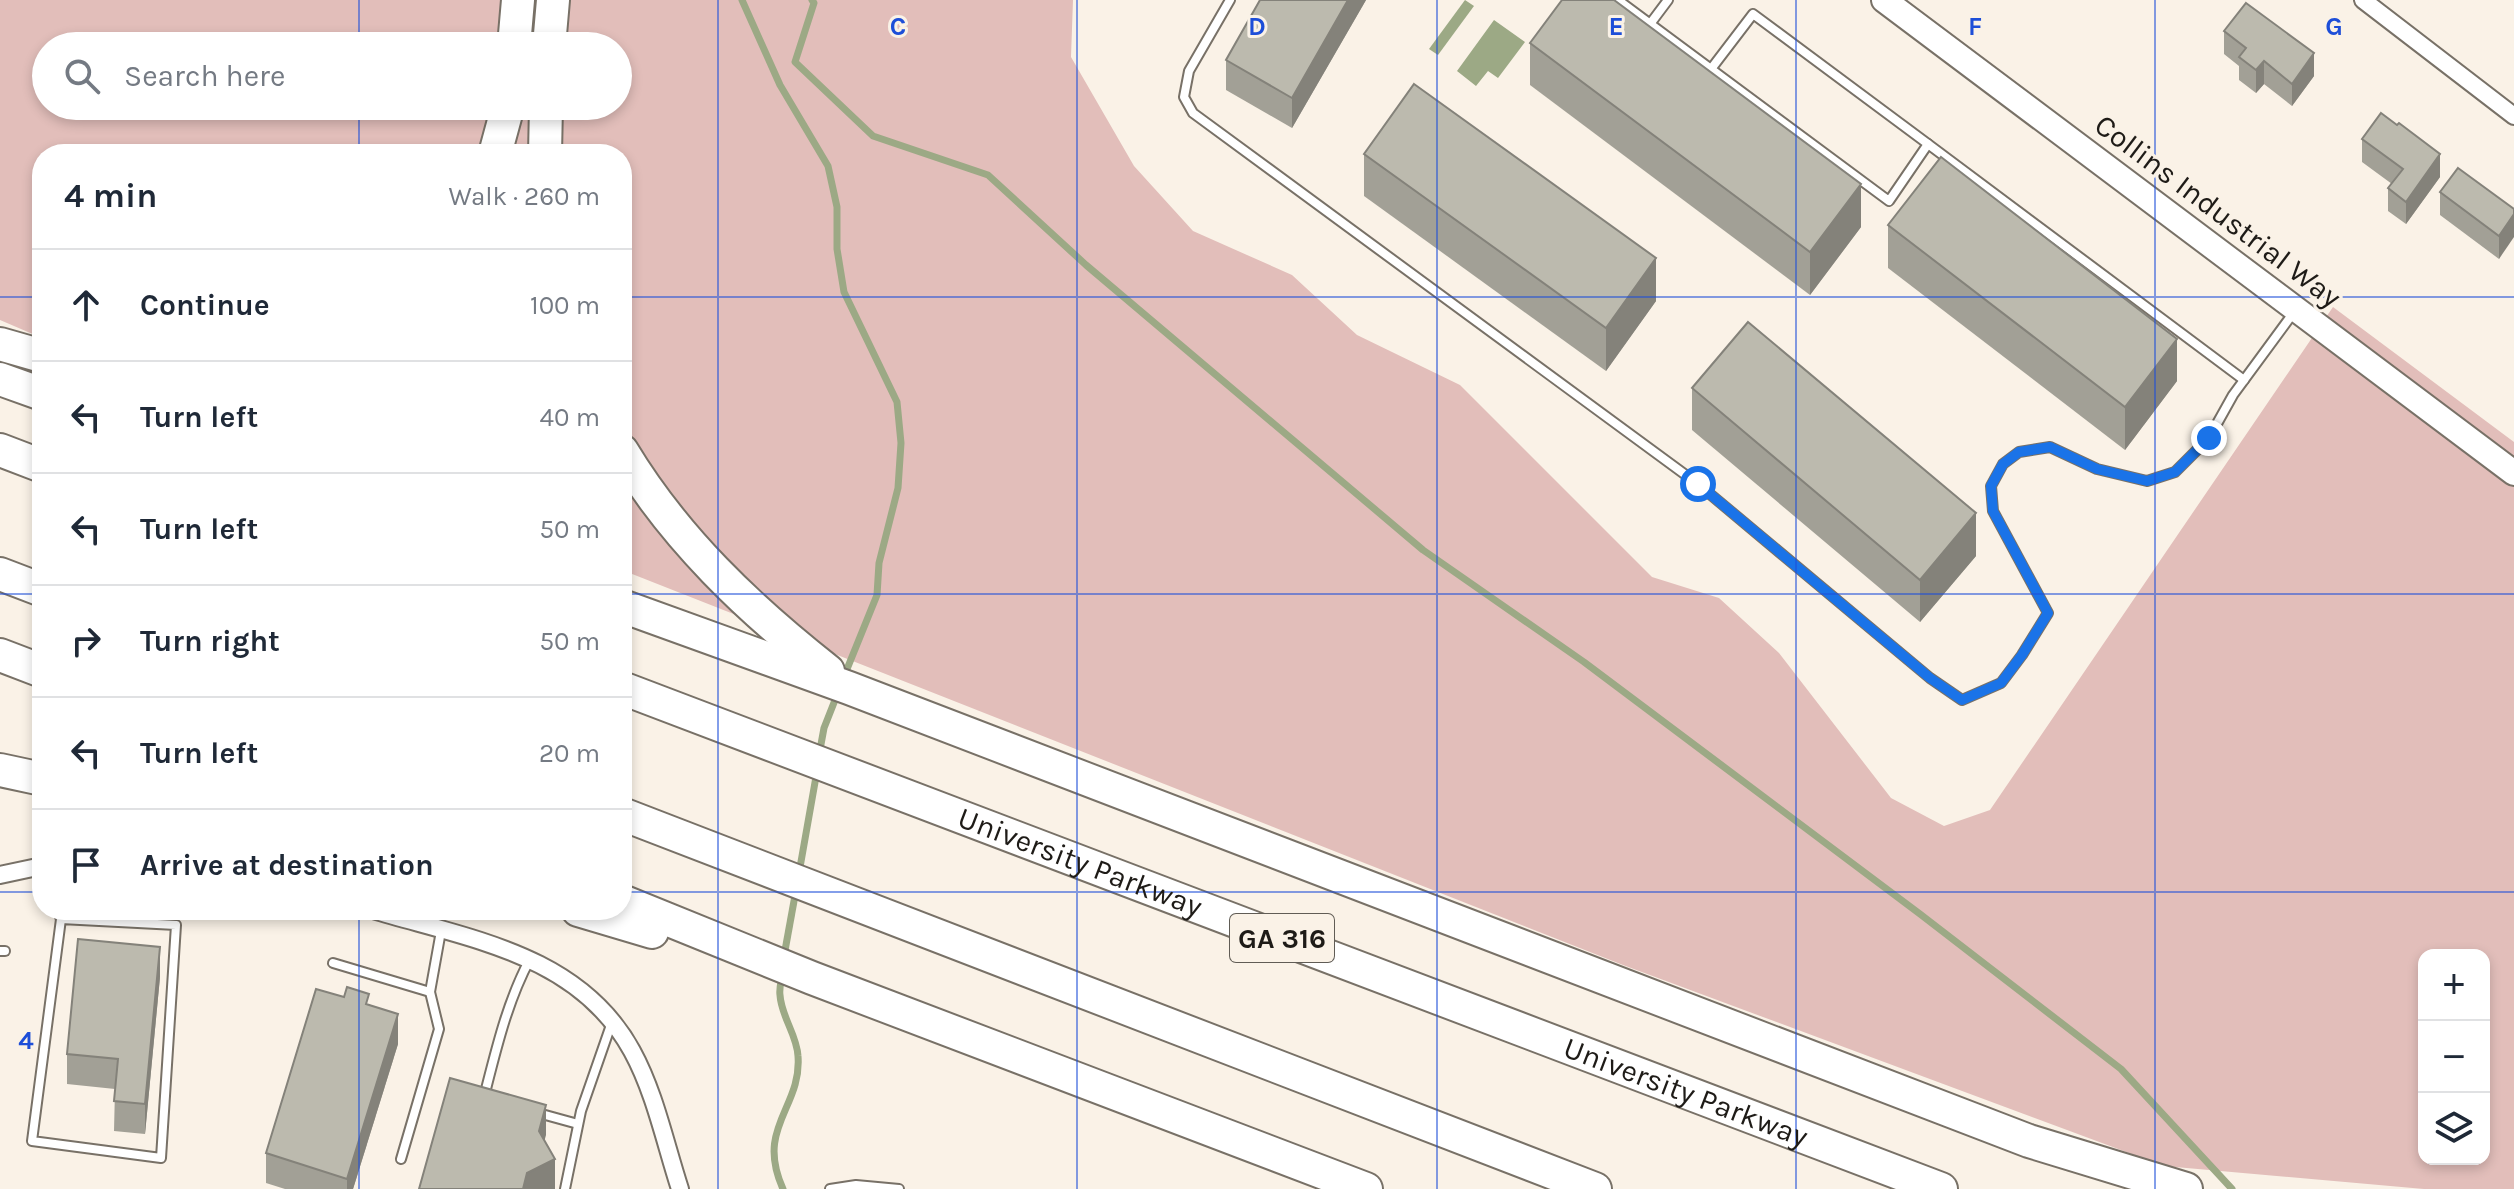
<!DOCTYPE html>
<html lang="en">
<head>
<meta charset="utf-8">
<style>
	body { margin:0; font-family:Karla,sans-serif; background:#f6f6f7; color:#1f2937 }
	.controls { position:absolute; right:24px; bottom:24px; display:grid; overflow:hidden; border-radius:16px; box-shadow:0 4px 12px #0003 }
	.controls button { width:72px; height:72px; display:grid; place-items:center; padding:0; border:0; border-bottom:2px solid #e0e1e3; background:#fff; color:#1f2937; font:40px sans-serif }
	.stop { position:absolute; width:24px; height:24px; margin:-18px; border:6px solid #1a73e8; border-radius:50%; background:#fff }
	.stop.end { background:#1a73e8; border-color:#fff; box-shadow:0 2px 8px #0008 }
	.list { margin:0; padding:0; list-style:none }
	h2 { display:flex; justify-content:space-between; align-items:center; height:104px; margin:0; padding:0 32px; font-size:34px }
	h2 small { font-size:26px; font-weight:400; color:#747a83 }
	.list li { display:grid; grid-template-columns:52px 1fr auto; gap:24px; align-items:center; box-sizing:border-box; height:112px; padding:0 32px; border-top:2px solid #e0e1e3 }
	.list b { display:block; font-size:30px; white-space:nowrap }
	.list em { font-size:26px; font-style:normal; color:#747a83 }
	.icon { flex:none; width:44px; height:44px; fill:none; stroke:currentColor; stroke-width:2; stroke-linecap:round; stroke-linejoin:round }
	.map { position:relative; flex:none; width:2514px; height:1189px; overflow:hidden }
	.search { position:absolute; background:#fff; box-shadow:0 4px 12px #0003; left:32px; top:32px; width:600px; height:88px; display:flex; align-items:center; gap:20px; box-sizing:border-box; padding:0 28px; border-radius:44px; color:#747a83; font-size:30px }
	.panel { position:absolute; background:#fff; box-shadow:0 4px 12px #0003; left:32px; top:144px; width:600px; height:776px; border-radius:32px }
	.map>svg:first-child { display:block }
</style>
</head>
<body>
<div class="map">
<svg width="2514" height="1189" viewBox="0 0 2514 1189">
	<rect width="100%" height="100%" fill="#faf2e7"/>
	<!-- green -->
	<path fill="#e2beba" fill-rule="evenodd" d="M0,0H1073L1071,57L1134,166L1193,231L1292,275L1357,335L1460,385L1652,577L1719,598L1779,653L1891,798L1944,826L1990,810L2333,307L2514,442V1189H2424L2164,1166L1623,965L622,570V154H42V338L0,320ZM46,46H618V106H46ZM2424,955H2484V1159H2424Z"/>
	<!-- water -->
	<g fill="#9ca985">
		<path d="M1465,0L1474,6L1438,55L1429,49Z"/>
		<path d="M1494,20L1525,42L1498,78L1488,71L1476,86L1457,71Z"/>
	</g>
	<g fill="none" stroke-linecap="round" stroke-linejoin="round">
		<!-- stream -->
		<g stroke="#9ca985" stroke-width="7">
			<path d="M742,0L780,85L828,166L837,207V249L844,292L897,402L901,443L898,488L879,563L877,595L843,679"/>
			<path d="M812,0L814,3L795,62L873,136L988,175L1086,265L1423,550L1584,662L1920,914L2121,1069L2232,1189"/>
			<path d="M819,755L824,728L837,695"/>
			<path d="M799,873L817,771"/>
			<path d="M784,956L796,890"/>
			<path d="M782,976C781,982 779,989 780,995C781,1016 797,1035 798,1056C802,1108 755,1127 783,1189"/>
		</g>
		<defs>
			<g id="lane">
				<path d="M1230,0L1189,71L1184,97L1193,113L1698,484L1930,678L1962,700L2001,683L2022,655L2048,613L1993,511L1991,486L2003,464L2019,452L2050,447L2097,469L2147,481L2175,472L2209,438L2233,395L2294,312"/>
				<path d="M1618,0L1889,201L1928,144L1753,14L1711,69"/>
				<path d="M1650,24L1668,0"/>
				<path d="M1928,144L2244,380"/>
				<path d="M57,910L61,919L32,1141L161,1158L176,925L61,919"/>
				<path d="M0,951H5"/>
				<path d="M333,963L430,992"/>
				<path d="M484,1097C496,1050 507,1002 530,959"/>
				<path d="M538,1113L578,1124"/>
				<path d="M401,1159L439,1029L430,992L441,931"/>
				<path d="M565,1189L581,1111L612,1022"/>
				<path d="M830,1189L856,1185L899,1189"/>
			</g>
			<g id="street">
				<path d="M2363,0L2514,116"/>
				<path d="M0,875L42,866"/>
				<path d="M373,910C469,939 579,954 632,1051C655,1093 665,1143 680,1189"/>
			</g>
			<path id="secondary" d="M1884,0L2514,473"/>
			<g id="highway">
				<path d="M514,46L518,0"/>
				<path d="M549,46L553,0"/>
				<path d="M495,154L508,106"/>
				<path d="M545,154L546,106"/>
				<path d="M0,344L42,356"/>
				<path d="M0,379L42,394"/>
				<path d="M0,450L42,466"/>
				<path d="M622,451C675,539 748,608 828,671"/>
				<path d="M0,574L42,590"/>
				<path d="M622,606L849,688L2029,1141L2186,1189"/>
				<path d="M0,655L42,671"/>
				<path id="s1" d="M622,688L1941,1189"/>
				<path d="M0,770L42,779"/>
				<path d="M622,814L1595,1189"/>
				<path d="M622,901L812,978L1366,1189"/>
				<path d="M578,910L652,932"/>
			</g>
		</defs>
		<!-- lane casing -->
		<use href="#lane" stroke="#787167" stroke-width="12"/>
		<!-- street casing -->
		<use href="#street" stroke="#787167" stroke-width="20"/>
		<!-- secondary casing -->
		<use href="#secondary" stroke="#787167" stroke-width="28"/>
		<!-- highway casing -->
		<use href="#highway" stroke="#787167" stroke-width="36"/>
		<!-- lane -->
		<use href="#lane" stroke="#fff" stroke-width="8"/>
		<!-- street -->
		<use href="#street" stroke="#fff" stroke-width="16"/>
		<!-- secondary -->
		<use href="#secondary" stroke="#fff" stroke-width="24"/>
		<!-- highway -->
		<use href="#highway" stroke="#fff" stroke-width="32"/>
	</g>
	<!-- wall -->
	<g fill="#a2a096">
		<path d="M1260,0H1366L1292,128L1226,90V60Z"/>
		<path d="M2224,31L2314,76L2292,106L2264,84L2256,93L2239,80V66L2224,54Z"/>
		<path d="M1530,43L1861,227L1810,295L1530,85Z"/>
		<path d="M2362,139L2440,177L2406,224L2388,211V188L2392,184L2362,162Z"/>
		<path d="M1364,154L1656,301L1606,371L1364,196Z"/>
		<path d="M2440,192L2514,209L2499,259L2440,215Z"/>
		<path d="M1888,225L2177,381L2125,450L1888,268Z"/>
		<path d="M1692,388L1976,556L1920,622L1692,430Z"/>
		<path d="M160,977L145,1134L114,1131L115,1089L67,1084V1054Z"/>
		<path d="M369,1005L398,1044L353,1189H285L266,1183V1153Z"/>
	</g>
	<!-- shaded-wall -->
	<g fill="#84827a">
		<path d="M1348,0H1366L1292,128V98Z"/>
		<path d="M2314,53V76L2292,106V84Z"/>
		<path d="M2264,61V84L2256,93V70Z"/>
		<path d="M2440,154V177L2406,224V202Z"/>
		<path d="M1861,184V227L1810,295V252Z"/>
		<path d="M2514,214V237L2499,259V236Z"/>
		<path d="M1656,258V301L1606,371V328Z"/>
		<path d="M2177,339V381L2125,450V407Z"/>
		<path d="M1976,513V556L1920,622V580Z"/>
		<path d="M160,947V977L145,1134V1104Z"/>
		<path d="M398,1014V1044L353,1189H347V1179Z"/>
		<path d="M546,1105V1135L539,1161V1131Z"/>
		<path d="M555,1159V1189H523L527,1173Z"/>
	</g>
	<!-- building -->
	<g fill="#bcbaae" stroke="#84827a" stroke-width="2">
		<path d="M1260,0H1348L1292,98L1226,60Z"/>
		<path d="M1562,0H1614L1861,184L1810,252L1530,43Z"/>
		<path d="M2246,3L2314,53L2292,84L2264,61L2256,70L2239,57L2246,48L2224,31Z"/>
		<path d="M1414,84L1656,258L1606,328L1364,154Z"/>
		<path d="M2381,113L2397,125L2399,123L2440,154L2406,202L2388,188L2403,169L2362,139Z"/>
		<path d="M1941,157L2177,339L2125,407L1888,225Z"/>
		<path d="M2458,168L2514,209V214L2499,236L2440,192Z"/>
		<path d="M1748,322L1976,513L1920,580L1692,388Z"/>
		<path d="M78,939L160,947L145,1104L114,1101L118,1059L67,1054Z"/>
		<path d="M347,987L369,994L366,1004L398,1014L347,1179L266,1153L316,989L344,997Z"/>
		<path d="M450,1078L546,1105L539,1131L555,1159L527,1173L523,1189H419Z"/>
	</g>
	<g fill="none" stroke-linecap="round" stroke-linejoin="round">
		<!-- route -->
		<path stroke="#1a73e8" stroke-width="10" d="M1698,484L1930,678L1962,700L2001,683L2022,655L2048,613L1993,511L1991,486L2003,464L2019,452L2050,447L2097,469L2147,481L2175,472L2209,438"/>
	</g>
	<!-- grid -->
	<path fill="none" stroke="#1d4ed8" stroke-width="2" stroke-opacity="0.55" d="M359,0V46M718,0V1189M1077,0V1189M1437,0V1189M1796,0V1189M2155,0V1189M359,106V154M0,297H42M622,297H2514M0,594H42M622,594H2514M0,892H42M622,892H2514M359,910V1189"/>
	<g text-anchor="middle" stroke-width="6" stroke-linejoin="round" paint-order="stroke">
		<!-- shield labels -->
		<rect fill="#faf2e7" stroke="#605c55" stroke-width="2" x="1230" y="914" width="104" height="48" rx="6"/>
		<g font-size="28" font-weight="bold" fill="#1e1b17">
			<text x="1282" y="948">GA 316</text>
		</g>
		<!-- street labels -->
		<g font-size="30" fill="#1e1b17" stroke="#faf2e7">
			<text transform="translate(2218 211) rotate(37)" y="10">Collins Industrial Way</text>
			<text dy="10" stroke="none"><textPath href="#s1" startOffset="490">University Parkway</textPath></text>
			<text dy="10" stroke="none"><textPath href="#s1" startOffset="1138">University Parkway</textPath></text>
		</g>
	</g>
	<g font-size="26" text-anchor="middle" font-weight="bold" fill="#1d4ed8" stroke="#faf2e7" stroke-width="6" stroke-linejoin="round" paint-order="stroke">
		<text x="898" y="35">C</text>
		<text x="1257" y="35">D</text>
		<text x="1616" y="35">E</text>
		<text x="1975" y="35">F</text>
		<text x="2334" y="35">G</text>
		<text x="26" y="1049">4</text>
	</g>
</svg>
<div class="controls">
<button>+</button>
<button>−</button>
<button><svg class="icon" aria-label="layers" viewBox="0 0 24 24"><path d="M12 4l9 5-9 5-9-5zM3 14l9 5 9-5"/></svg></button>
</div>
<div class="stop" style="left:1698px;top:484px"></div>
<div class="stop end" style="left:2209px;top:438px"></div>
<div class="search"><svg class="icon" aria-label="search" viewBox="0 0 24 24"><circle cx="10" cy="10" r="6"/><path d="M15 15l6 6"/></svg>Search here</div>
<section class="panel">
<h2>4 min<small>Walk · 260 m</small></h2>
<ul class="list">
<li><svg class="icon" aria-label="ahead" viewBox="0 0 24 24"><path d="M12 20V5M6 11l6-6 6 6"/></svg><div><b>Continue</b></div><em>100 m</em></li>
<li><svg class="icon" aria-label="left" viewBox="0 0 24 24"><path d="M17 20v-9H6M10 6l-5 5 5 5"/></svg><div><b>Turn left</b></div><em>40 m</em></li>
<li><svg class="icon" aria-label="left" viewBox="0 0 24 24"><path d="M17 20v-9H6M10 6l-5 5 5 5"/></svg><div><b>Turn left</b></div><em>50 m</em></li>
<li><svg class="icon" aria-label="right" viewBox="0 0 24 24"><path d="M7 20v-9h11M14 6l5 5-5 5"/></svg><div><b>Turn right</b></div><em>50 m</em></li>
<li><svg class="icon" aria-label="left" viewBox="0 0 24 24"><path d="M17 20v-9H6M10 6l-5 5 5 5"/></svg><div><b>Turn left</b></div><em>20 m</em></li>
<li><svg class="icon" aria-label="arrive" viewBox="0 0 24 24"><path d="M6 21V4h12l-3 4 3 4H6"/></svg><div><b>Arrive at destination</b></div></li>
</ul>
</section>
</div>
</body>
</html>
